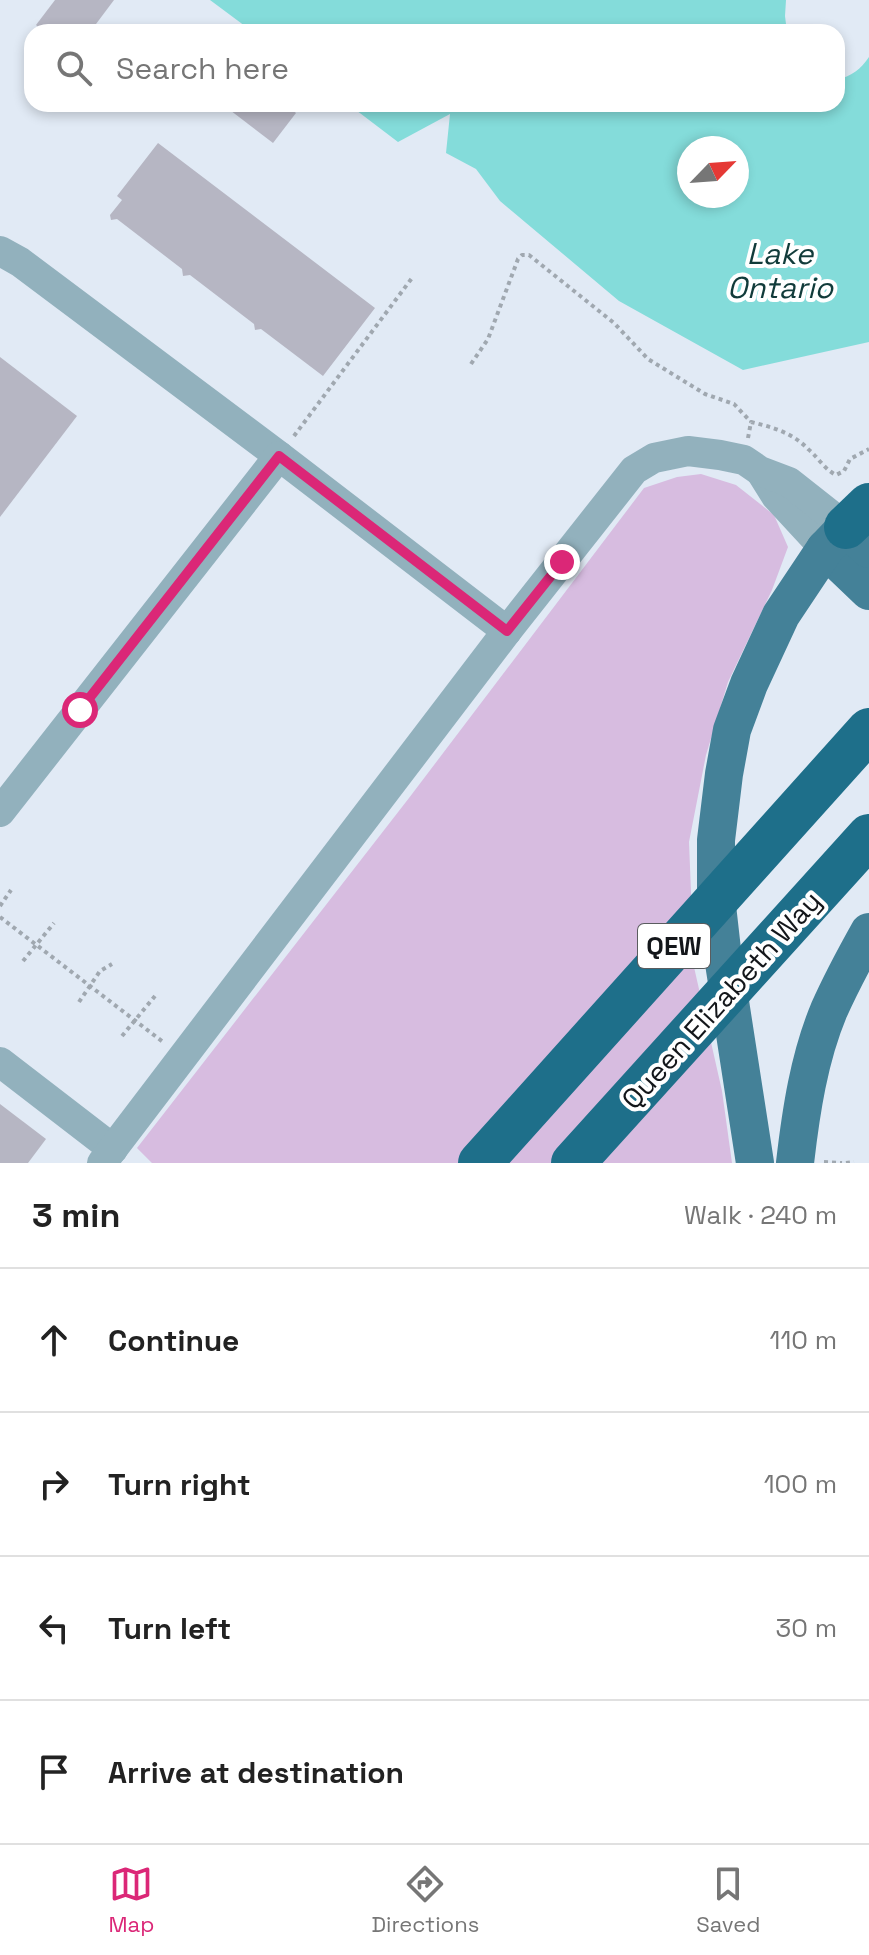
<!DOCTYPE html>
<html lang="en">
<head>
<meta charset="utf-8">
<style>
	body { margin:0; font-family:"Space Grotesk",sans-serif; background:#f6f6f6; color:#222 }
	.compass { position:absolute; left:677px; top:136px; width:72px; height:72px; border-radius:50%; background:#fff; box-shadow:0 4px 12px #0003; rotate:65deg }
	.stop { position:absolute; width:24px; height:24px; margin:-18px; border:6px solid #db2777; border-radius:50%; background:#fff }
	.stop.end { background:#db2777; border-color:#fff; box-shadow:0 2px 8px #0008 }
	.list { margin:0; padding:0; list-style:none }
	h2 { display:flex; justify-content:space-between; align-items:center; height:104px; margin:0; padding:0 32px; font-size:34px }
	h2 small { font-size:26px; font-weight:400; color:#767676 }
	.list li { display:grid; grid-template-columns:52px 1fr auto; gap:24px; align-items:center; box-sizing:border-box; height:144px; padding:0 32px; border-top:2px solid #e0e0e0 }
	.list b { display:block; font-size:30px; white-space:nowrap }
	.list em { font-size:26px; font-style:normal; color:#767676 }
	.icon { flex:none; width:44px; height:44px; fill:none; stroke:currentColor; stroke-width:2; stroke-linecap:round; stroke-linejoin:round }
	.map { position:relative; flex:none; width:869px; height:1163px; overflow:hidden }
	.search { position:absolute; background:#fff; box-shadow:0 4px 12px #0003; left:24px; right:24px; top:24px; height:88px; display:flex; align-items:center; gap:20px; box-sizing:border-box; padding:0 28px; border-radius:24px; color:#767676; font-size:30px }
	.sheet { height:680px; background:#fff }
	nav { display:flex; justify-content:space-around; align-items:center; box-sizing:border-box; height:112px; border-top:2px solid #e0e0e0; background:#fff; font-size:22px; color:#767676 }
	nav a { display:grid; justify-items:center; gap:4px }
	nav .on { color:#db2777 }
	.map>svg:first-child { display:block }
</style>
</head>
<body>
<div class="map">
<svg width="869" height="1163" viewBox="0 0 869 1163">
	<rect width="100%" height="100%" fill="#e1eaf5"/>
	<!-- green -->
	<path fill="#d7bce0" d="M701,474L736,485L774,515L788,547L772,590L728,682L706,755L689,842L694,967L722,1091L732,1163H152L137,1148L409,798L644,488L677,477Z"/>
	<!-- water -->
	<g fill="#84dcda" fill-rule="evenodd">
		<path d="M210,0H786L785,16L787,32H253Z"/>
		<path d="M869,57V342L743,370L619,301L500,201L476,169L446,153L450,114L398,142L348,104H837V79C851,77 861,69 869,57ZM737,148V196H689V148Z"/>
	</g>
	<!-- building -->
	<g fill="#b6b6c3">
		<path d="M55,0H114L90,32H44L36,25Z"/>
		<path d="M222,104H285L296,113L273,143Z"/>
		<path d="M158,143L375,308L323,376L261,329L255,330L254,324L190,275L183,276L182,269L117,219L111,220L110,215L122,200L117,196Z"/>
		<path d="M0,357L77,416L0,517Z"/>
		<path d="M0,1104L46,1139L28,1163H0Z"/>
	</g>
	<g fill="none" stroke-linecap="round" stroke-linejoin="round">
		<!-- path -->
		<g stroke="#a0a8b0" stroke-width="4" stroke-dasharray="4 4" stroke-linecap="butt">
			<path d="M471,364L488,339L518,259L522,255H529L614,323L648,359L705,394L734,404L751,422"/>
			<path d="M294,436L412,278"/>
			<path d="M748,438L751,422C772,427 793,433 808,449C818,457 824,469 836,475L844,471L850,459L869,449"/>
			<path d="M0,906L11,890"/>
			<path d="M0,917L163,1042"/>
			<path d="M23,961L54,923"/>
			<path d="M79,1002L100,971L112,964"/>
			<path d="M122,1036L155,996"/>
			<path d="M824,1162L842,1163"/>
			<path d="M846,1163L854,1162"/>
		</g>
		<!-- minor -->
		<g stroke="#92b1bd" stroke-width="30">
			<path d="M0,251L20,262L279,456L507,631"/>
			<path d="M761,472L776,496L825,549"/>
			<path d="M0,812L279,456"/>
			<path d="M0,1062L113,1149"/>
			<path d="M102,1163L507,631L634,470L654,458L688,451L720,455L744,460L760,471L789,482L846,527"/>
		</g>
		<!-- major -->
		<g stroke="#448198" stroke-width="38">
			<path d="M825,549L869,591"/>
			<path d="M755,1163L722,950L716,897V840L724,774L732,730L749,684L781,615L825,549L846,527L869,549"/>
			<path d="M795,1163C801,1111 809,1058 829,1010C841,983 855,957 869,932"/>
		</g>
		<!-- highway -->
		<g stroke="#1e6f8a" stroke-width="44">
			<path d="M846,527L869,505"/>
			<path d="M480,1163L869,730"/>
			<path d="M573,1163L869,836"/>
		</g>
	</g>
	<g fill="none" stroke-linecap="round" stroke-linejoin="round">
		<!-- route -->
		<path stroke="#db2777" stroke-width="10" d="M80,710L279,456L507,631L562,562"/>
	</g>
	<g text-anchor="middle" stroke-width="8" stroke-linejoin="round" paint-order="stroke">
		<!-- shield labels -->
		<rect fill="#fff" stroke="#5a5c5f" stroke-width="2" x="638" y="924" width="72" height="44" rx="6"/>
		<g font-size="26" font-weight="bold" fill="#13161a">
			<text x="674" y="955">QEW</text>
		</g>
		<!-- street labels -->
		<g font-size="28" fill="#13161a" stroke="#fff">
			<text transform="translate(721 1000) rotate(-48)" y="10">Queen Elizabeth Way</text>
		</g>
		<!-- water labels -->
		<g font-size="30" font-style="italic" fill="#113b3a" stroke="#fff">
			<text x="780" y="264">Lake<tspan x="780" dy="34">Ontario</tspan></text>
		</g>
	</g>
</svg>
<svg class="compass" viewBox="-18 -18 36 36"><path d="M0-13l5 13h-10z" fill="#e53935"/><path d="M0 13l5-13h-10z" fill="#767676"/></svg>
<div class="stop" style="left:80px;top:710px"></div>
<div class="stop end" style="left:562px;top:562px"></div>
<div class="search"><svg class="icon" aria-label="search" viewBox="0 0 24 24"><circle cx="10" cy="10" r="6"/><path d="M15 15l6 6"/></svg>Search here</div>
</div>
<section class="sheet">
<h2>3 min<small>Walk · 240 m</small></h2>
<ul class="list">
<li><svg class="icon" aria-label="ahead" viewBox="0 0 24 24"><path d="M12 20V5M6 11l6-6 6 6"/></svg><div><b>Continue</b></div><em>110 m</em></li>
<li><svg class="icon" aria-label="right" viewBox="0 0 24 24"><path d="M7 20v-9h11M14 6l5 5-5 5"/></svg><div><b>Turn right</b></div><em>100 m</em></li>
<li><svg class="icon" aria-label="left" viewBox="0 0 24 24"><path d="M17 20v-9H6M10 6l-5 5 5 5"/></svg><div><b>Turn left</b></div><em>30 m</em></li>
<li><svg class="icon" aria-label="arrive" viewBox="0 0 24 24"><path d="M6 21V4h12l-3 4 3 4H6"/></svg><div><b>Arrive at destination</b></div></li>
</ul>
</section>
<nav>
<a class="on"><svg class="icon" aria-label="map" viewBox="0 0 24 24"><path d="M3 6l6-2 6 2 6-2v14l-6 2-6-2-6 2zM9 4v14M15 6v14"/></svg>Map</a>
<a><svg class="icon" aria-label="directions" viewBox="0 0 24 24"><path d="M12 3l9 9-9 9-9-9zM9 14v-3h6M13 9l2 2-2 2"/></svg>Directions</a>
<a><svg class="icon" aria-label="saved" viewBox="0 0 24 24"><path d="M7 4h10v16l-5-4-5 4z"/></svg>Saved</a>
</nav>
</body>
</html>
